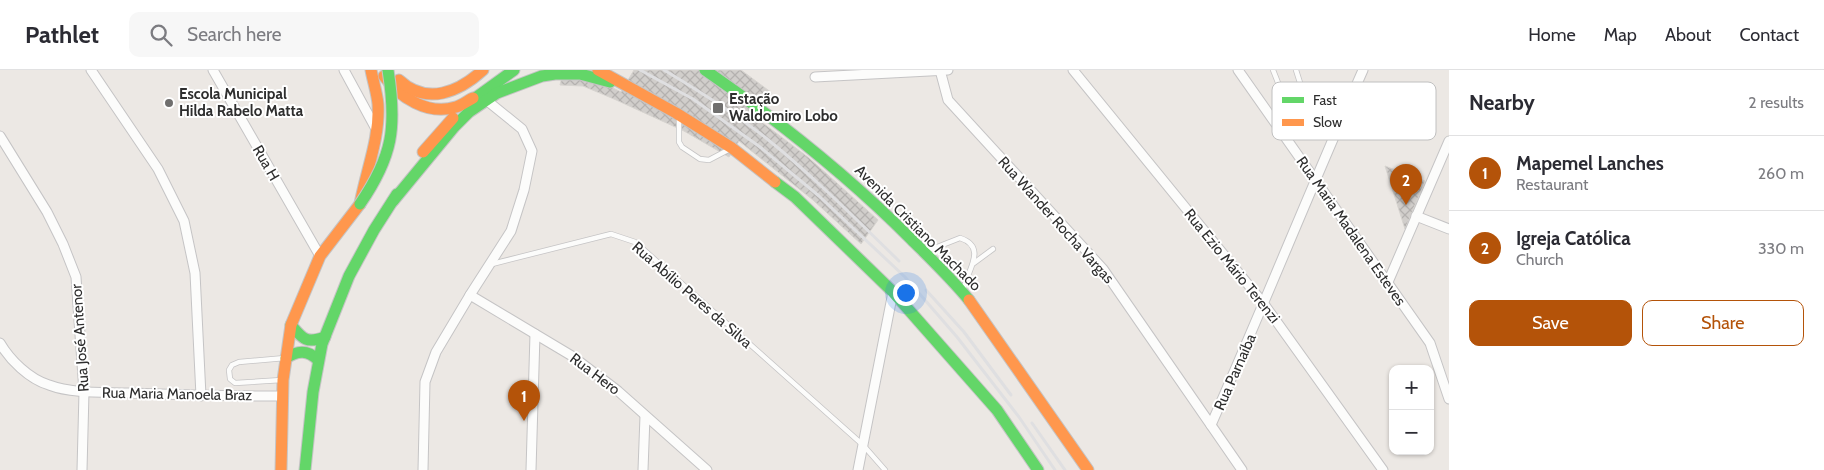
<!DOCTYPE html>
<html lang="en">
<head>
<meta charset="utf-8">
<style>
	body { margin:0; font-family:Cabin,sans-serif; background:#f7f7f7; color:#2b2b33 }
	.controls { position:absolute; right:15px; bottom:15px; display:grid; overflow:hidden; border-radius:10px; box-shadow:0 1px 4px #0004 }
	.controls button { width:45px; height:45px; display:grid; place-items:center; padding:0; border:0; border-bottom:1px solid #e1e1e2; background:#fff; color:#2b2b33; font:25px sans-serif }
	.you { position:absolute; left:905px; top:222px; width:18px; height:18px; margin:-12px; border:4px solid #fff; border-radius:50%; background:#1a73e8; box-shadow:0 0 0 8px #1a73e833 }
	.badge { display:grid; place-items:center; width:32px; height:32px; border-radius:50%; background:#b45309; color:#fff; font-size:16px; font-weight:700 }
	.pin { position:absolute; translate:-50% -41px; filter:drop-shadow(0 1px 2px #0008) }
	.pin::after { content:''; position:absolute; top:26px; width:18px; height:15px; background:inherit; clip-path:polygon(0 0,100% 0,50% 100%) }
	.list { margin:0; padding:0; list-style:none }
	h2 { display:flex; justify-content:space-between; align-items:center; height:65px; margin:0; padding:0 20px; font-size:21px }
	h2 small { font-size:16px; font-weight:400; color:#7c7c81 }
	.list li { display:grid; grid-template-columns:32px 1fr auto; gap:15px; align-items:center; box-sizing:border-box; height:75px; padding:0 20px; border-top:1px solid #e1e1e2 }
	.list b { display:block; font-size:19px; white-space:nowrap }
	.list p { margin:0; font-size:16px; white-space:nowrap; color:#7c7c81 }
	.list em { font-size:16px; font-style:normal; color:#7c7c81 }
	.actions { display:flex; gap:10px; padding:15px 20px }
	.actions a { flex:1; padding:11px 0; border:1px solid #b45309; border-radius:10px; text-align:center; font-size:18px; color:#b45309 }
	.actions .main { background:#b45309; color:#fff }
	.icon { flex:none; width:28px; height:28px; fill:none; stroke:currentColor; stroke-width:2; stroke-linecap:round; stroke-linejoin:round }
	.map { position:relative; flex:none; width:1449px; height:400px; overflow:hidden }
	header { display:flex; align-items:center; gap:30px; box-sizing:border-box; height:70px; padding:0 25px; background:#fff; border-bottom:1px solid #e1e1e2 }
	header strong { font-size:24px }
	nav { display:flex; gap:28px; margin-inline-start:auto; font-size:18px }
	.search { width:350px; height:45px; background:#f7f7f7; display:flex; align-items:center; gap:12px; box-sizing:border-box; padding:0 18px; border-radius:10px; color:#7c7c81; font-size:19px }
	main { display:flex }
	aside { flex:1; background:#fff }
	.map>svg:first-child { display:block }
</style>
</head>
<body>
<header>
<strong>Pathlet</strong>
<div class="search"><svg class="icon" aria-label="search" viewBox="0 0 24 24"><circle cx="10" cy="10" r="6"/><path d="M15 15l6 6"/></svg>Search here</div>
<nav><a>Home</a><a>Map</a><a>About</a><a>Contact</a></nav>
</header>
<main>
<div class="map">
<svg width="1449" height="400" viewBox="0 0 1449 400">
	<defs>
		<pattern id="building-cross-hatch" width="8" height="8" patternUnits="userSpaceOnUse" patternTransform="scale(1.25)"><rect width="8" height="8" fill="#d1cecb"/><path d="M0 0l8 8M0 8l8-8" fill="none" stroke="#b4b1af"/></pattern>
	</defs>
	<rect width="100%" height="100%" fill="#ece8e4"/>
	<!-- building -->
	<g fill="url(#building-cross-hatch)" stroke="#d7d4d0">
		<path d="M634,0H741L772,23L755,47L809,88L878,150L861,174L813,130L739,71L729,87L684,61L614,29L583,16L560,15L562,7L599,11L621,22Z"/>
		<path d="M1385,96L1425,111L1405,159Z"/>
	</g>
	<g fill="none" stroke-linecap="round" stroke-linejoin="round">
		<defs>
			<g id="lane">
				<path d="M1273,0L1290,43"/>
				<path d="M679,49V72L682,77L700,89L709,90L728,80"/>
				<path d="M1281,59L1299,27L1302,19L1296,0"/>
				<path d="M927,181L960,168C988,177 967,201 964,218"/>
				<path d="M974,193L993,179"/>
				<path d="M492,194L611,164L635,172L863,375L885,400"/>
				<path d="M282,310L235,313L230,309L229,300L232,295L239,292L285,288"/>
			</g>
			<g id="street">
				<path d="M91,0L158,99L184,151L195,203L201,326"/>
				<path d="M213,0L320,186"/>
				<path d="M344,0L375,57"/>
				<path d="M940,0L948,30L1103,199L1242,400"/>
				<path d="M1073,0L1264,234L1383,400"/>
				<path d="M1238,0L1430,273L1449,329"/>
				<path d="M815,7L948,0"/>
				<path d="M0,66L47,142L63,174L76,207L84,322L82,400"/>
				<path d="M1416,146L1449,159"/>
				<path d="M1388,212L1449,71"/>
				<path d="M470,225L572,286L618,321L707,400"/>
				<path d="M0,273C10,290 29,309 49,315C73,324 103,322 129,323C180,325 231,326 282,326"/>
				<path d="M1211,355C1263,237 1311,118 1363,0"/>
				<path d="M423,400L425,312L436,282L470,225L511,161L524,120L532,81L522,59L485,29"/>
				<path d="M531,400L535,264"/>
				<path d="M643,400L645,346"/>
				<path d="M858,400L893,222"/>
			</g>
			<g id="fast">
				<path d="M705,0C779,51 848,106 911,169C931,189 951,208 969,230"/>
				<path d="M467,34L514,0"/>
				<path d="M775,112L795,127L893,222L997,340L1038,400"/>
				<path d="M393,131L454,57L469,42L497,23L542,6L555,4H580L610,12"/>
				<path d="M291,255C303,269 306,274 325,267"/>
				<path d="M286,288C298,280 308,280 318,290"/>
				<path d="M305,400L313,322L322,274L349,206L374,160L397,124"/>
			</g>
			<g id="slow">
				<path d="M598,0L676,43L732,78L775,112"/>
				<path d="M384,6C399,27 428,46 456,37C462,35 467,31 473,28"/>
				<path d="M399,10C427,36 459,22 483,0"/>
				<path d="M423,82L453,48"/>
				<path d="M360,134C366,101 380,68 378,34C377,23 373,11 371,0"/>
				<path d="M969,230L1088,400"/>
				<path d="M281,400L283,310L291,255L320,186L360,134"/>
			</g>
		</defs>
		<!-- lane casing -->
		<use href="#lane" stroke="#c5c4c5" stroke-width="6"/>
		<!-- street casing -->
		<use href="#street" stroke="#c5c4c5" stroke-width="11"/>
		<!-- fast casing -->
		<use href="#fast" stroke="#c5c4c5" stroke-width="13"/>
		<!-- slow casing -->
		<use href="#slow" stroke="#c5c4c5" stroke-width="13"/>
		<!-- lane -->
		<use href="#lane" stroke="#fcfcfb" stroke-width="4.5"/>
		<!-- street -->
		<use href="#street" stroke="#fcfcfb" stroke-width="9"/>
		<!-- fast -->
		<use href="#fast" stroke="#63d668" stroke-width="11"/>
		<!-- slow -->
		<use href="#slow" stroke="#ff974d" stroke-width="11"/>
		<!-- rail -->
		<g stroke="#dfdfe1" stroke-width="3">
			<path d="M640,0L693,29L760,77L819,126L905,207L957,267L1019,347L1055,400"/>
			<path d="M664,0C699,21 734,43 766,68C813,106 856,149 899,191"/>
			<path d="M926,220L964,262L1011,325"/>
			<path d="M1032,353L1065,400"/>
		</g>
		<defs>
			<path id="fast-bridge" d="M360,134C393,86 397,57 388,0"/>
		</defs>
		<!-- fast-bridge casing -->
		<use href="#fast-bridge" stroke="#c5c4c5" stroke-width="13" stroke-linecap="butt"/>
		<!-- fast-bridge -->
		<use href="#fast-bridge" stroke="#63d668" stroke-width="11"/>
	</g>
	<!-- markers -->
	<g fill="#706f6e" stroke="#fff" stroke-width="2">
		<circle cx="169" cy="33" r="5"/>
		<rect x="712" y="32" width="12" height="12" rx="2.5"/>
	</g>
	<g text-anchor="middle" stroke-width="4" stroke-linejoin="round" paint-order="stroke">
		<!-- poi labels -->
		<g font-size="15" font-weight="bold" fill="#2e2e2e" stroke="#fff" text-anchor="start">
			<text x="179" y="29">Escola Municipal<tspan x="179" dy="17">Hilda Rabelo Matta</tspan></text>
			<text x="729" y="34">Estação<tspan x="729" dy="17">Waldomiro Lobo</tspan></text>
		</g>
		<!-- street labels -->
		<g font-size="15" fill="#2e2e2e" stroke="#fff">
			<text transform="translate(266 93) rotate(60)" y="5">Rua H</text>
			<text transform="translate(1056 150) rotate(48)" y="5">Rua Wander Rocha Vargas</text>
			<text transform="translate(918 158) rotate(45)" y="5">Avenida Cristiano Machado</text>
			<text transform="translate(1351 161) rotate(55)" y="5">Rua Maria Madalena Esteves</text>
			<text transform="translate(1232 196) rotate(51)" y="5">Rua Ezio Mário Terenzi</text>
			<text transform="translate(692 225) rotate(41)" y="5">Rua Abílio Peres da Silva</text>
			<text transform="translate(80 268) rotate(-94)" y="5">Rua José Antenor</text>
			<text transform="translate(1235 302) rotate(-66)" y="5">Rua Parnaíba</text>
			<text transform="translate(595 304) rotate(37)" y="5">Rua Hero</text>
			<text transform="translate(177 324) rotate(1)" y="5">Rua Maria Manoela Braz</text>
		</g>
	</g>
	<!-- legend -->
	<rect x="1272" y="12" width="164" height="58" rx="8" fill="#fff" stroke="#c0c0c0" stroke-width="1"/>
	<rect x="1282" y="27" width="22" height="6" fill="#63d668"/>
	<rect x="1282" y="49" width="22" height="7" fill="#ff974d"/>
	<g font-size="14" fill="#2e2e2e">
		<text x="1313" y="35">Fast</text>
		<text x="1313" y="57">Slow</text>
	</g>
</svg>
<div class="controls">
<button>+</button>
<button>−</button>
</div>
<div class="you"></div>
<div class="pin badge" style="left:524px;top:351px">1</div>
<div class="pin badge" style="left:1406px;top:135px">2</div>
</div>
<aside>
<h2>Nearby<small>2 results</small></h2>
<ul class="list">
<li><span class="badge">1</span><div><b>Mapemel Lanches</b><p>Restaurant</p></div><em>260 m</em></li>
<li><span class="badge">2</span><div><b>Igreja Católica</b><p>Church</p></div><em>330 m</em></li>
</ul>
<div class="actions"><a class="main">Save</a><a>Share</a></div>
</aside>
</main>
</body>
</html>
